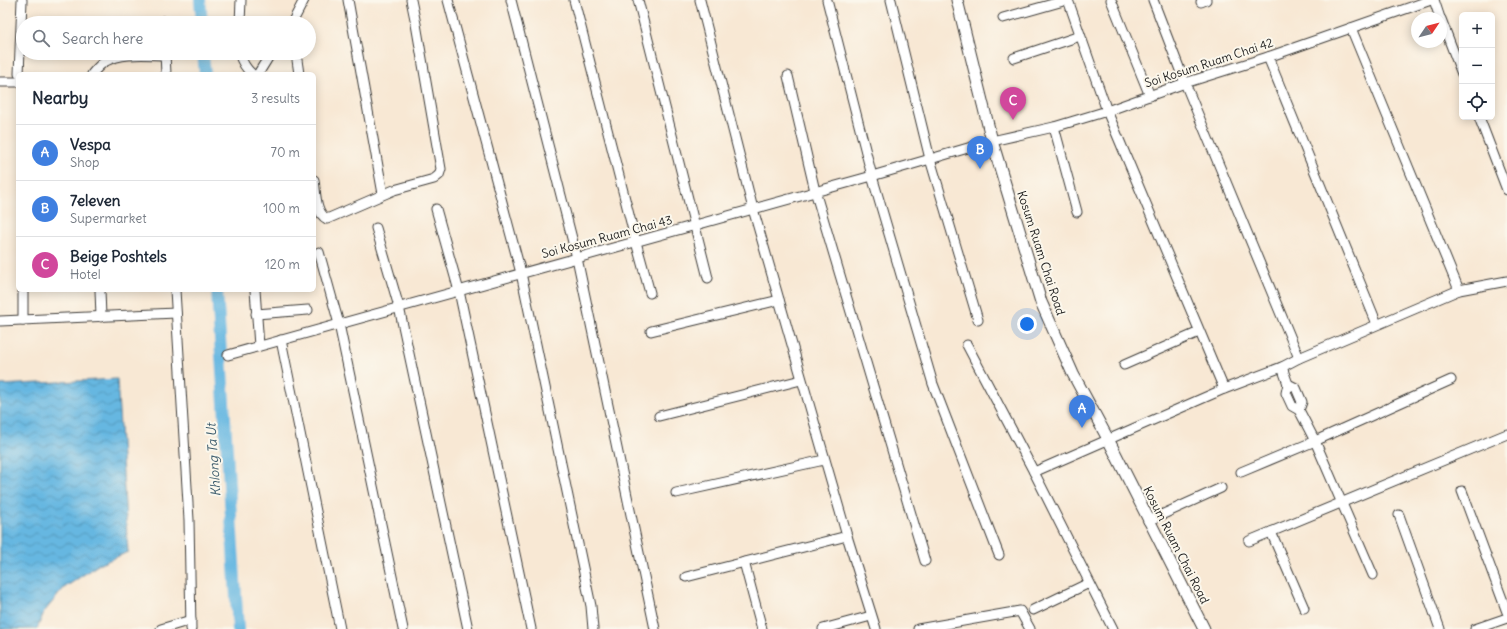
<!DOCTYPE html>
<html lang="en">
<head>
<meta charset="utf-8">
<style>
	body { margin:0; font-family:Delius,sans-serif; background:#f2f2f3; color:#1f2937 }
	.controls { position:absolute; right:12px; top:12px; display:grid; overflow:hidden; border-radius:6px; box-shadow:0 2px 10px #0003 }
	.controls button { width:36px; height:36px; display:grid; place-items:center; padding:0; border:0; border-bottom:1px solid #e0e1e3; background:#fff; color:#1f2937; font:20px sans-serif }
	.compass { position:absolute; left:1411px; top:12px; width:36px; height:36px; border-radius:50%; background:#fff; box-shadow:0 2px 10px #0003; rotate:55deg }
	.you { position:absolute; left:1027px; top:324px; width:14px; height:14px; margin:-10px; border:3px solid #fff; border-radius:50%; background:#1a73e8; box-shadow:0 0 0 6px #1a73e833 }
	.badge { display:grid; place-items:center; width:26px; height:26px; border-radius:50%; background:#111827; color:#fff; font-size:13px; font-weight:700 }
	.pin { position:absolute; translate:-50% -33px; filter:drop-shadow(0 1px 2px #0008) }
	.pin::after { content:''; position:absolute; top:21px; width:14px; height:12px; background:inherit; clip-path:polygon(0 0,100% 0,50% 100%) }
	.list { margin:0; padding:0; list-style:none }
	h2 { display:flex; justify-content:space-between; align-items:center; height:52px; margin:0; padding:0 16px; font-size:17px }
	h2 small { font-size:13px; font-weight:400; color:#747a83 }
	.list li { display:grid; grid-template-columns:26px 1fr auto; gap:12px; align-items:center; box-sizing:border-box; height:56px; padding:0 16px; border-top:1px solid #e0e1e3 }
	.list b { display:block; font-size:15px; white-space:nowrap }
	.list p { margin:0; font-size:13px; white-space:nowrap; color:#747a83 }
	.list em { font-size:13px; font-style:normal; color:#747a83 }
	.icon { flex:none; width:22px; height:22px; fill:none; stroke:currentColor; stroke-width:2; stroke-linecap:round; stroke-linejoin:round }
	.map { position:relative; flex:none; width:1507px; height:629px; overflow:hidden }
	.search { position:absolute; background:#fff; box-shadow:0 2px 10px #0003; left:16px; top:16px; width:300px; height:44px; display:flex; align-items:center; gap:10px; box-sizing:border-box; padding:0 14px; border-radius:22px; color:#747a83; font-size:15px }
	.panel { position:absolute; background:#fff; box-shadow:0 2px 10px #0003; left:16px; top:72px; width:300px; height:220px; border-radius:6px }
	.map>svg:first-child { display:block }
</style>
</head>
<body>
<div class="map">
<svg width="1507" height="629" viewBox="0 0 1507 629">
	<defs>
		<pattern id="water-waves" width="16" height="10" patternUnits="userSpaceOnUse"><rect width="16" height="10" fill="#66b7e1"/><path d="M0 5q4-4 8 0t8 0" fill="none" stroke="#5394b6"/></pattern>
	</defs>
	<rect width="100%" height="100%" fill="#fbf7ec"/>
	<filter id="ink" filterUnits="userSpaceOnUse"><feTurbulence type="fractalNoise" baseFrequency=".025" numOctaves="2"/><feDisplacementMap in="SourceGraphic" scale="8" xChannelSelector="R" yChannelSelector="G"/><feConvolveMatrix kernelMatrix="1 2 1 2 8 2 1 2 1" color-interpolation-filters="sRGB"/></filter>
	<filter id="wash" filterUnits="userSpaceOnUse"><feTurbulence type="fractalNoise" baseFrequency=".012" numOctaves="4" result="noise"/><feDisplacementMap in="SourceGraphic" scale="16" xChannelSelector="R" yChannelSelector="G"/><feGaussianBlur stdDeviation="0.9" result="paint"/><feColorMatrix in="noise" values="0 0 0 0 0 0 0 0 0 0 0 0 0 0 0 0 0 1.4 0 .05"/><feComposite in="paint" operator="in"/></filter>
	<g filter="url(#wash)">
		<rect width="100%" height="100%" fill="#f8e8d4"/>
		<!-- water -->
		<path fill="url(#water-waves)" stroke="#416a7e" d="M117,379L128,552L98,565L64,588L44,612L37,629H0V385Z"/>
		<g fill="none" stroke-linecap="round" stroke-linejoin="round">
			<!-- canal -->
			<g stroke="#66b7e1" stroke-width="12">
				<path d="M200,0L202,23"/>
				<path d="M203,53L205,74"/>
				<path d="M217,290L238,629"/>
			</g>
		</g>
	</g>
	<g filter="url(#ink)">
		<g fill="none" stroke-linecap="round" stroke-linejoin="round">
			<defs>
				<g id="minor">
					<path d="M348,0L383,194"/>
					<path d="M448,0L521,273L591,606L593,629"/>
					<path d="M511,0L577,258L655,629"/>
					<path d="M574,0L636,242L650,293"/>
					<path d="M638,0L708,278"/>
					<path d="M700,0L753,209L847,536L876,629"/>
					<path d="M827,0L872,176L933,384L999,555"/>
					<path d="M891,0L930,159L978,320"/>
					<path d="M1068,0L1107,111L1224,389"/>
					<path d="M1111,0L1150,96"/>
					<path d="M1153,0L1185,83L1299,358"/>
					<path d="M1434,0L1440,18"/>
					<path d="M1201,2L1206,0"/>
					<path d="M1003,18L1067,0"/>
					<path d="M1441,19L1462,74"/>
					<path d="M163,21V23"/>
					<path d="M240,23L241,0"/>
					<path d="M292,23L304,0"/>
					<path d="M1351,28L1459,290"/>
					<path d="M165,53L166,74"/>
					<path d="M239,53C242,62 245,68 252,74"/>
					<path d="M296,53L299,74"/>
					<path d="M1268,57L1377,324"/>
					<path d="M1014,58L1080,36"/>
					<path d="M19,74L22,0"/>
					<path d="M92,74C96,69 100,64 106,61C122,52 147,55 165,55"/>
					<path d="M258,74L271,53"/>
					<path d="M788,76L815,191L925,561"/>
					<path d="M0,82H18"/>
					<path d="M1479,117L1507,190"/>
					<path d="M1054,127L1077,212"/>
					<path d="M314,180C316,192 315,213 327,219L394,190L434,179L439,175L441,169L416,24L411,0"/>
					<path d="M436,209L459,291L531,629"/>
					<path d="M376,228L399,307L468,629"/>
					<path d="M319,252L339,324L403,629"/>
					<path d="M23,290V320"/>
					<path d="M100,290L101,317"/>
					<path d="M175,290L189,520L191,629"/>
					<path d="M255,290L259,346"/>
					<path d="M256,314L308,310"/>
					<path d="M0,321L176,313"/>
					<path d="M651,331L779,300"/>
					<path d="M281,340L340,629"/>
					<path d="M967,345L1034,472L1113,629"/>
					<path d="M228,355L872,176L992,141L1054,127L1107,111L1185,83L1268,57L1431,0"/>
					<path d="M1124,365L1199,332"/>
					<path d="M1282,367L1288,384L1286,393L1292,406L1299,410L1315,441L1373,575"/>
					<path d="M1288,384L1296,388L1302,402L1299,410"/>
					<path d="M659,416L801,380"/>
					<path d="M1034,472L1224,389L1282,367L1299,358L1459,290L1507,281"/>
					<path d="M1241,472L1315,441L1451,380"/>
					<path d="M1462,491L1507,612"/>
					<path d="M676,493L824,460"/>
					<path d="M1399,515L1440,629"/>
					<path d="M1148,521L1221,488"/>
					<path d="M1271,532L1304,608"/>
					<path d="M1249,541L1507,434"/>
					<path d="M744,562L762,629"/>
					<path d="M686,577L847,536"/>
					<path d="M1033,610L1089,583"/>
					<path d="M161,629L191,620"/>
					<path d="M823,629L871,616"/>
					<path d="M918,629L1020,611L1030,629"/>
					<path d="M1475,629L1507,618"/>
				</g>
				<path id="tertiary" d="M957,0L992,141L1041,302L1073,374L1108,439L1204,629"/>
			</defs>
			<!-- minor casing -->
			<use href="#minor" stroke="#3d3b38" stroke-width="11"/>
			<!-- tertiary casing -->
			<use href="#tertiary" stroke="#3d3b38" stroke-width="13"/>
			<!-- minor -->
			<use href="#minor" stroke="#fff" stroke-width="9"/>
			<!-- tertiary -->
			<use href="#tertiary" stroke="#fff" stroke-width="11"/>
		</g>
	</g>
	<g text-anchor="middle" stroke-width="4" stroke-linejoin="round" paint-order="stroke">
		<!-- street labels -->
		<g font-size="12" fill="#1c1c1c" stroke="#fbf7ec">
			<text transform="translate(1209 63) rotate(-18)" y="4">Soi Kosum Ruam Chai 42</text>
			<text transform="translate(607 237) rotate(-15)" y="4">Soi Kosum Ruam Chai 43</text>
			<text transform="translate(1041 253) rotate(72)" y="4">Kosum Ruam Chai Road</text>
			<text transform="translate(1176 545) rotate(63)" y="4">Kosum Ruam Chai Road</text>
		</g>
		<!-- water labels -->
		<g font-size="13" font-style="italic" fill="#3a5a6b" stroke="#fbf7ec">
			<text transform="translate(213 460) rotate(-94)" y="5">Khlong Ta Ut</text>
		</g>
	</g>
</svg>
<div class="controls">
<button>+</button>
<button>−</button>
<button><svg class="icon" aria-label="locate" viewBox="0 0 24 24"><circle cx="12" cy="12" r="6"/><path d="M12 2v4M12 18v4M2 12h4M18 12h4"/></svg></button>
</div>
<svg class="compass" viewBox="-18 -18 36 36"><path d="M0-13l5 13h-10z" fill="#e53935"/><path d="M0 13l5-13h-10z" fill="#747a83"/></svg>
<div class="you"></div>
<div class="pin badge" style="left:1082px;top:428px;background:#3f7fe0">A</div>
<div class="pin badge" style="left:980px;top:169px;background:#3f7fe0">B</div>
<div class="pin badge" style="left:1013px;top:120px;background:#d1479c">C</div>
<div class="search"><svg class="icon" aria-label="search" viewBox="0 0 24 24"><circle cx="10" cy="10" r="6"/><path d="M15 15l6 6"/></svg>Search here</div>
<section class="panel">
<h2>Nearby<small>3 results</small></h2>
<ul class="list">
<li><span class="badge" style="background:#3f7fe0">A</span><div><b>Vespa</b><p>Shop</p></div><em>70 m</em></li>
<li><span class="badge" style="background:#3f7fe0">B</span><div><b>7eleven</b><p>Supermarket</p></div><em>100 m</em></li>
<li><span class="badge" style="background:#d1479c">C</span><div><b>Beige Poshtels</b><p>Hotel</p></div><em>120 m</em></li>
</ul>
</section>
</div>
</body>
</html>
